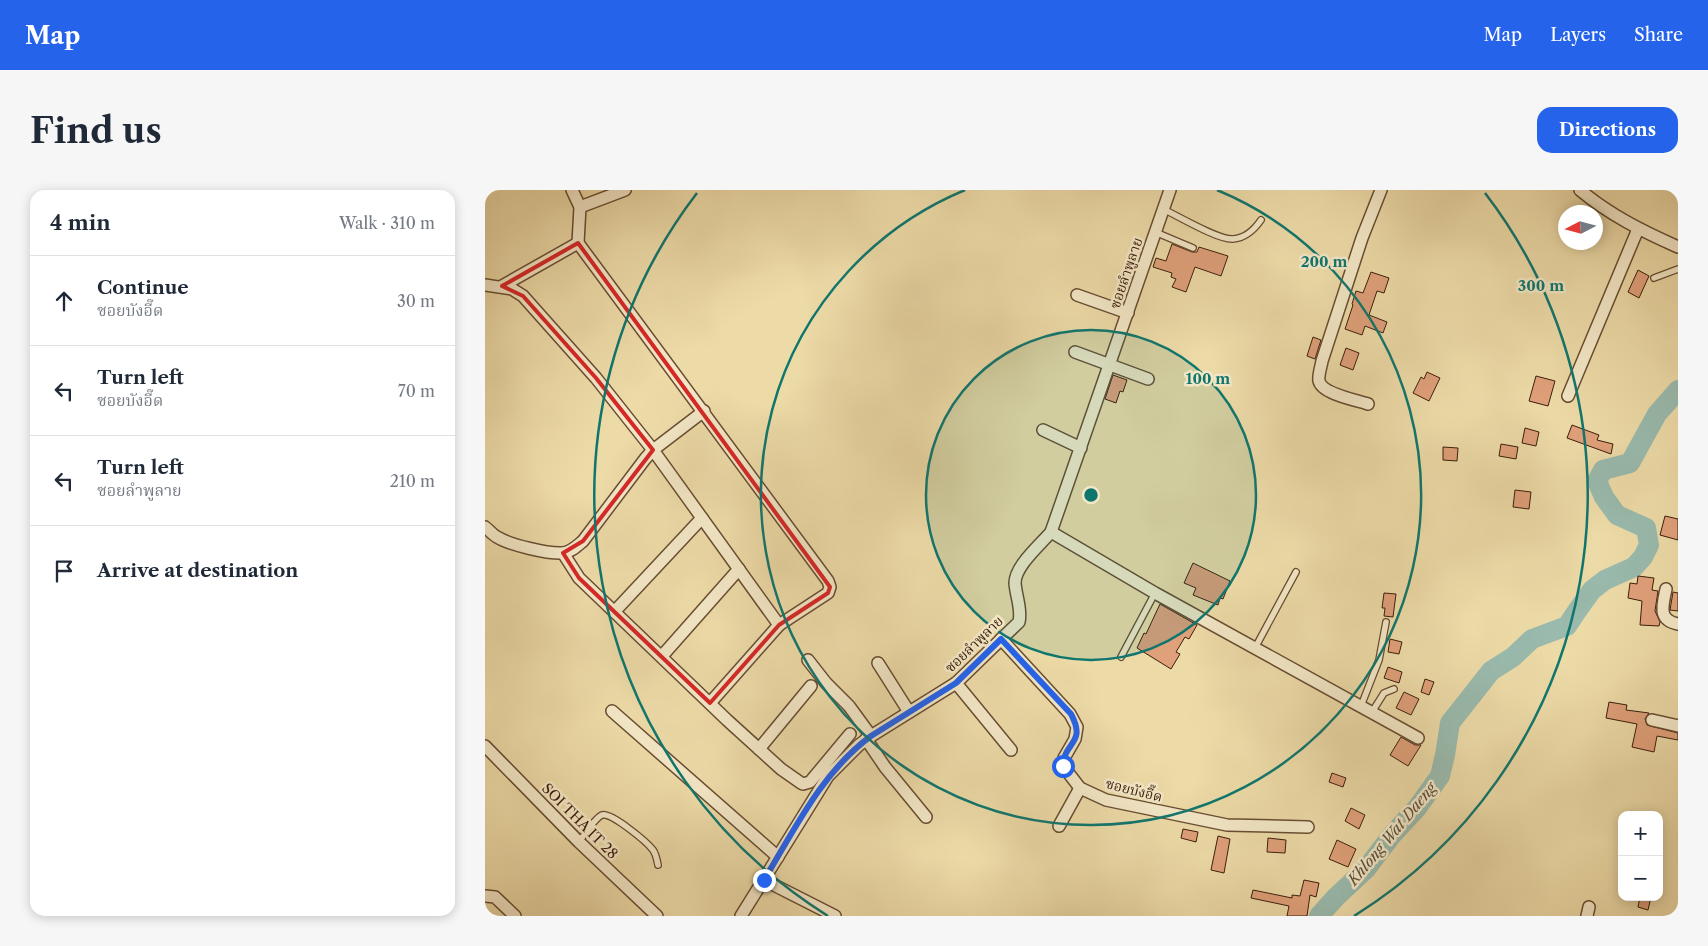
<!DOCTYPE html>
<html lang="en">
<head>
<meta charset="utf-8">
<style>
	body { margin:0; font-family:"Libre Caslon Text","Noto Serif Thai",serif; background:#f6f6f7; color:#1f2937 }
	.controls { position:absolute; right:15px; bottom:15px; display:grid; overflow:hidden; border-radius:10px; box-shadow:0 2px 12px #0003 }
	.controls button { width:45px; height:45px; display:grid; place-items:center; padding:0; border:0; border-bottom:1px solid #e0e1e3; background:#fff; color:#1f2937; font:25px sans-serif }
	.compass { position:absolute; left:1073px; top:15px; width:45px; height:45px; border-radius:50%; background:#fff; box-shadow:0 2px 12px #0003; rotate:264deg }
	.stop { position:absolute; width:15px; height:15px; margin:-11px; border:4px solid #2563eb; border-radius:50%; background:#fff }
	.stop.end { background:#2563eb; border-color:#fff; box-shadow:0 1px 5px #0008 }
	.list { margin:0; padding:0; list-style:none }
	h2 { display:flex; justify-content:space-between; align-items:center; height:65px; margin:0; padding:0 20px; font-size:21px }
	h2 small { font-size:16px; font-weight:400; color:#747a83 }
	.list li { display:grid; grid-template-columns:32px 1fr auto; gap:15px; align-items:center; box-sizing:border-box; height:90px; padding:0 20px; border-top:1px solid #e0e1e3 }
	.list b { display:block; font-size:19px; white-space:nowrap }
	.list p { margin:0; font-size:16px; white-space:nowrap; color:#747a83 }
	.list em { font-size:16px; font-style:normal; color:#747a83 }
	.icon { flex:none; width:28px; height:28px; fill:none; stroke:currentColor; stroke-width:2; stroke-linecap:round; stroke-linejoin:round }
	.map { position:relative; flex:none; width:1193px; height:726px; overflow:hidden; border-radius:15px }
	header { display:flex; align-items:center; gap:30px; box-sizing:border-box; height:70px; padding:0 25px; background:#2563eb; color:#fff }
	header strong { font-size:24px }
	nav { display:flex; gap:28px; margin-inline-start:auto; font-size:18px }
	.intro { display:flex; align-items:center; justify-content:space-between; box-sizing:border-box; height:120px; padding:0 30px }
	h1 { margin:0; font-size:35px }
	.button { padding:12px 22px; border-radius:15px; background:#2563eb; color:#fff; font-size:18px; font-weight:700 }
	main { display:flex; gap:30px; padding:0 30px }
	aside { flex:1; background:#fff; border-radius:15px; box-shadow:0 2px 12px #0003 }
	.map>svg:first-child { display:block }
</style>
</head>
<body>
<header>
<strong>Map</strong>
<nav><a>Map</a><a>Layers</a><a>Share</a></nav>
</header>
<div class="intro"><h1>Find us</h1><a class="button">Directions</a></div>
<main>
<aside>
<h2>4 min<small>Walk · 310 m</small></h2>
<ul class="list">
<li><svg class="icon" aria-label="ahead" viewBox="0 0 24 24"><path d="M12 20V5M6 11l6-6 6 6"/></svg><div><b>Continue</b><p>ซอยบังอี๊ด</p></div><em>30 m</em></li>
<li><svg class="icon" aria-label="left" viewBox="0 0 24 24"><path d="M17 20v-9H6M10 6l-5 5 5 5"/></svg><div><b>Turn left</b><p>ซอยบังอี๊ด</p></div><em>70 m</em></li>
<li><svg class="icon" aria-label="left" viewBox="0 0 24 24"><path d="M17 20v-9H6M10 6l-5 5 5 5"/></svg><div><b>Turn left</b><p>ซอยลำพูลาย</p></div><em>210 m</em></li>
<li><svg class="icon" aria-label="arrive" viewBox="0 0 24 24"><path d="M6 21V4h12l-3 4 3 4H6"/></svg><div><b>Arrive at destination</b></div></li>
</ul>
</aside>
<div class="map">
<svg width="1193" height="726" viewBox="0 0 1193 726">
	<rect width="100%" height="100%" fill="#ecdaa7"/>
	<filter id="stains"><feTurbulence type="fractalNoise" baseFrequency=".004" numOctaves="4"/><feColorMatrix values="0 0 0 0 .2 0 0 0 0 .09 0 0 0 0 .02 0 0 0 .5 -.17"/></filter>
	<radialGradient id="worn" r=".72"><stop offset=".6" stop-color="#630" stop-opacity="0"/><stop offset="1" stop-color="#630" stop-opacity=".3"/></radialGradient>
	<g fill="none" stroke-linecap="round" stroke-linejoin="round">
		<!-- river -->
		<path stroke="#99baad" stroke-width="20" d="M834,726L851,707L881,679L907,645L932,618L955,586L960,565L965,533L1006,481L1028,467L1047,449L1082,436L1092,421L1107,400L1120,390L1149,377L1158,367L1164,355L1161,338L1132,325L1119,307L1112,291L1118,280L1145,273L1172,224L1193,200"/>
	</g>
	<!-- building -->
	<g fill="#dfa07a" stroke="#3c1e0b">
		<path d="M687,54L707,62H712L714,57L743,66L736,86L710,77L701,102L687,97L691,89L686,87L687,83L668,77L671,68L681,71Z"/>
		<path d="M1153,80L1164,86L1154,108L1143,102Z"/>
		<path d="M886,82L904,88L899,103L892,101L884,125L902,132L898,143L880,136L877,145L860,139L868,115L867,114L871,101L878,103Z"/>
		<path d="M828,147L836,150L830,169L822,166Z"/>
		<path d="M861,158L874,163L868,180L855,175Z"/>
		<path d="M942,182L955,188L944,211L928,203L936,187L939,189Z"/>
		<path d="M628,185L642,190L638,202L635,201L631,213L620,209Z"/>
		<path d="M1051,186L1070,191L1063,216L1044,211Z"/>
		<path d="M1087,235L1114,245L1112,250L1128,254L1126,264L1082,248Z"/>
		<path d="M1040,238L1054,242L1051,256L1037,253Z"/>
		<path d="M1016,254L1033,257L1031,269L1014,266Z"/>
		<path d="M958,257L973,258L972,271L958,270Z"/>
		<path d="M1030,300L1046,302L1044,319L1028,317Z"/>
		<path d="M1180,326L1193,329V350L1175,345Z"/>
		<path d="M708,373L745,391L738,409L735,408L733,415L708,405L711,398L699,393Z"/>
		<path d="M1153,386L1169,388L1167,400L1173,401L1170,421L1175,432L1174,436L1155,435L1157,411L1143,408L1145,393L1152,394Z"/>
		<path d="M1188,402L1193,403V421L1185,420Z"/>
		<path d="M899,403L911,404L908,427L899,426L900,418H897Z"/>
		<path d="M675,414L712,435L704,449L700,447L691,462L695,464L686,479L652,458L659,443L661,444Z"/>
		<path d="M905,449L917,452L914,464L903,462Z"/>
		<path d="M903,477L917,482L914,493L899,488Z"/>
		<path d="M940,489L949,492L944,505L936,502Z"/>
		<path d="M919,502L934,509L926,525L911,518Z"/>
		<path d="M1124,512L1142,515L1141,520L1164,523L1160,529L1162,535L1193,543V550L1172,546L1169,562L1147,557L1152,534L1121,528Z"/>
		<path d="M916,547L930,555H936L923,576L905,565Z"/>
		<path d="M847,583L861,588L858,597L844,592Z"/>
		<path d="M866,618L880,625L874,639L860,631Z"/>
		<path d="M698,639L713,642L711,652L696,648Z"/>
		<path d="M733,646L745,649L739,683L726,680Z"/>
		<path d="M783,648L801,650L800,663L782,662Z"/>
		<path d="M852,650L871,659L863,677L844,669Z"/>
		<path d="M819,690L834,693L831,707L825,705L822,726H802L804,716L766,708L768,700L807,708V705L815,706Z"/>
		<path d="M1155,707H1166L1163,720L1153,717Z"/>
	</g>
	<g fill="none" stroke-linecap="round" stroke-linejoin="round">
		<defs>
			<g id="lane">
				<path d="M678,19C693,26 733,50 748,49C761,48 769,40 776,30"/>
				<path d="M670,42L708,58"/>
				<path d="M1169,88L1193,79"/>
				<path d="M770,458L811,382"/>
				<path d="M636,467L670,403"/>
				<path d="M876,516L894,470L901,432"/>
				<path d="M887,522L899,503L909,499"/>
				<path d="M94,652C99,645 110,628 117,625C126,622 162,652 168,660C171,664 172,670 173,675"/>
			</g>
			<g id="street">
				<path d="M87,0L95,17L93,53"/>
				<path d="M1095,0C1125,25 1157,41 1193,57"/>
				<path d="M95,17L140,0"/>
				<path d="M0,95L27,99L38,106L111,188L168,260L294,435"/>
				<path d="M17,96L93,53L343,391L345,397L343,403L294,435L225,513"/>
				<path d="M592,105L643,123"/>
				<path d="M590,162L663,189"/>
				<path d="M1083,206L1153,39"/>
				<path d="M883,214C871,210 837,204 834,191C833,185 836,177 837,171L877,48L896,0"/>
				<path d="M558,240L596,258"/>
				<path d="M0,337C4,340 8,345 12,347C25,355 63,364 78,363C86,362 92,356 98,351L160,269L168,260L219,221"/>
				<path d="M566,342L670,403L933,548"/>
				<path d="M78,363L94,388L242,530L296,579L316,593L318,594L325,592L365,544"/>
				<path d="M1181,399C1178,415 1172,430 1193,434"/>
				<path d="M130,421L217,328"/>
				<path d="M516,449L585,524L592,537L590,549L579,568L578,576L595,598L621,610L742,635L823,637"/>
				<path d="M177,466L254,379"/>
				<path d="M323,470L341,493L364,516L386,546"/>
				<path d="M393,473L424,522"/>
				<path d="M471,493L526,560"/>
				<path d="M127,521L293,667"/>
				<path d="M1167,530L1193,536"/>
				<path d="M381,549L400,577L441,627"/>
				<path d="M0,556L94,652L172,726"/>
				<path d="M274,559L326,496"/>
				<path d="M574,636L595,598"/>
				<path d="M279,690L350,726"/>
				<path d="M0,706L10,707L30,726"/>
				<path d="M256,726L343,586L374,555L386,546L471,493L534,432C537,419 531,407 530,393C530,376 555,355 566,342L685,0"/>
				<path d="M1102,726L1104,717"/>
			</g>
		</defs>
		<!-- lane casing -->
		<use href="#lane" stroke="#684d32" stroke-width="8"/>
		<!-- street casing -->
		<use href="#street" stroke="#684d32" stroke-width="14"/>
		<!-- lane -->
		<use href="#lane" stroke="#f3e7c6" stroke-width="5.5"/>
		<!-- street -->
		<use href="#street" stroke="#f3e7c6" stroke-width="11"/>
	</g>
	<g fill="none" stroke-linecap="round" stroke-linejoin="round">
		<!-- route -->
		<path stroke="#2563eb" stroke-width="6" d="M279,690C310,639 337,582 386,546L471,493L516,449L586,524C602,554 579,551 578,576"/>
	</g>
	<!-- marked area -->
	<path fill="none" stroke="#d62828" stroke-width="4" stroke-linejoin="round" d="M93,53L345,397L343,403L294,435L225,513L94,388L78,363L98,351L168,260L111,188L38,106L17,96Z"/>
	<!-- distance rings -->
	<circle cx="606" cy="305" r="165" fill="#0f766e" fill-opacity=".12"/>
	<g fill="none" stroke="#0f766e" stroke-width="2.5">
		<circle cx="606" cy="305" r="165"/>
		<path d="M732 0A330 330 0 1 1 480 0"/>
		<path d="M343 726A496 496 0 0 1 212 3M1000 3A496 496 0 0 1 869 726"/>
	</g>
	<g text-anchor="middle" stroke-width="5" stroke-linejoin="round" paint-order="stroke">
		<!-- street labels -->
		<g font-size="14" fill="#3c1e0b" stroke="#f3e7c6">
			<text transform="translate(641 83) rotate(-71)" y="5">ซอยลำพูลาย</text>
			<text transform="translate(489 454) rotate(-44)" y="5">ซอยลำพูลาย</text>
			<text transform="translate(649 600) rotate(14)" y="5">ซอยบังอี๊ด</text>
			<text transform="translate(95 631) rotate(45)" y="5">SOI THA IT 28</text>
		</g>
		<!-- water labels -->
		<g font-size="15" font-style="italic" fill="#584d3c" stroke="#f3e7c6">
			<text transform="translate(907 644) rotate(-50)" y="5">Khlong Wat Daeng</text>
		</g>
	</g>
	<circle cx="606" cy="305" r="8" fill="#0f766e" stroke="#f3e7c6" stroke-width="2.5"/>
	<g font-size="15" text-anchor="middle" font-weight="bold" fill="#0f766e" stroke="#f3e7c6" stroke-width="5" stroke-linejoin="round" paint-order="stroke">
		<text x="839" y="77">200 m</text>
		<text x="1056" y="101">300 m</text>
		<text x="723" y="194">100 m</text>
	</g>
	<rect width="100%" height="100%" filter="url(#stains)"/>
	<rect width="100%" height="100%" fill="url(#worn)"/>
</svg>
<div class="controls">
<button>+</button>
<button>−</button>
</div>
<svg class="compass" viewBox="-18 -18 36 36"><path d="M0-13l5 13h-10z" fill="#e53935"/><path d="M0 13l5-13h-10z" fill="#747a83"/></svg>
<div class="stop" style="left:578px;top:576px"></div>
<div class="stop end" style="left:279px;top:690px"></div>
</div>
</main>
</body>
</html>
